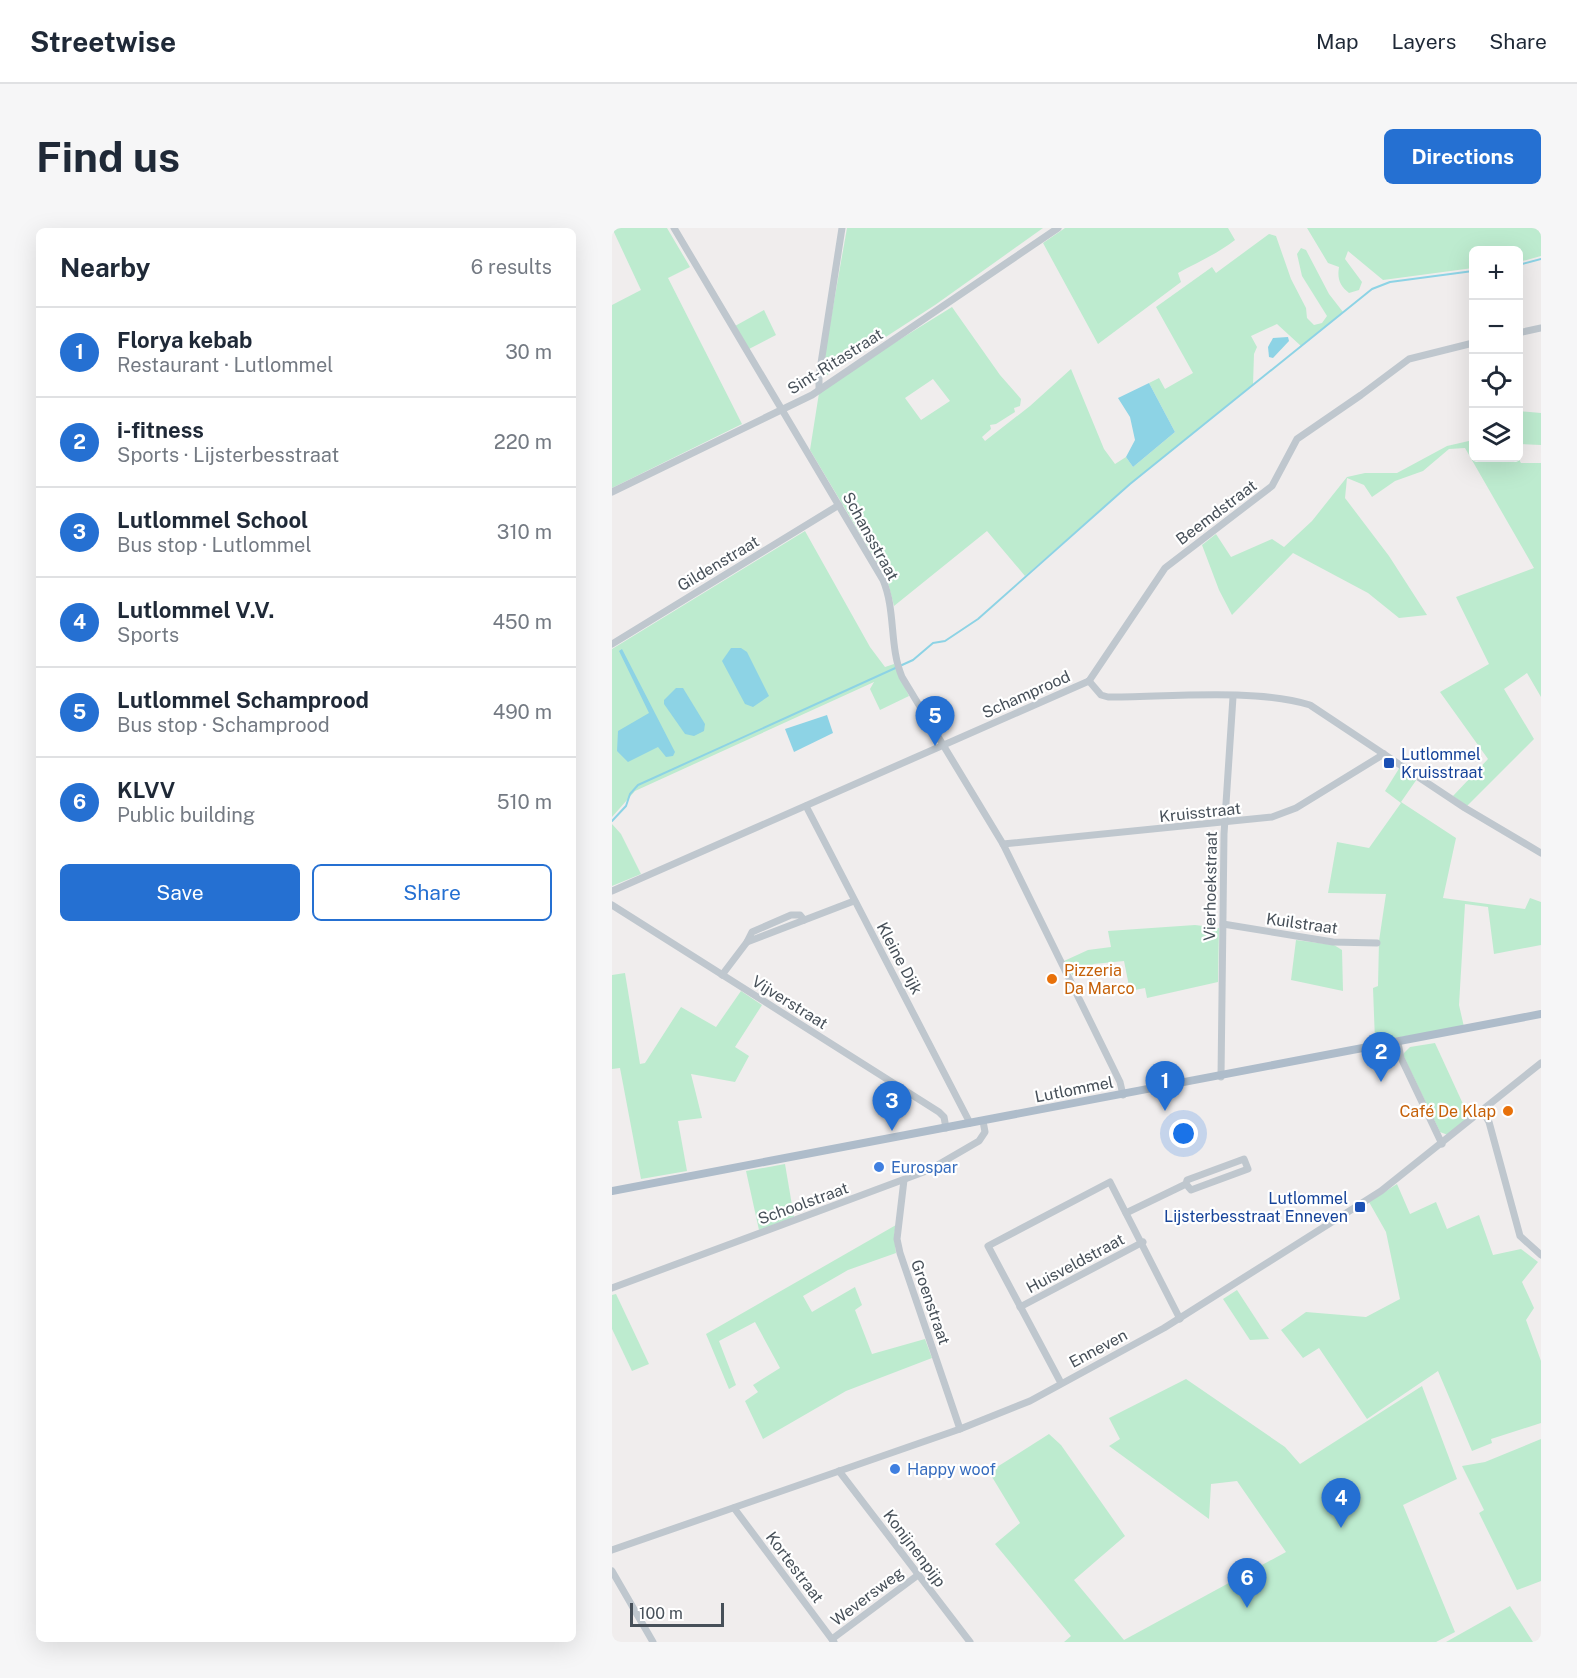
<!DOCTYPE html>
<html lang="en">
<head>
<meta charset="utf-8">
<style>
	body { margin:0; font-family:"Public Sans",sans-serif; background:#f6f6f7; color:#1f2937 }
	.controls { position:absolute; right:18px; top:18px; display:grid; overflow:hidden; border-radius:9px; box-shadow:0 6px 24px #0002 }
	.controls button { width:54px; height:54px; display:grid; place-items:center; padding:0; border:0; border-bottom:2px solid #e0e1e3; background:#fff; color:#1f2937; font:30px sans-serif }
	.scale { position:absolute; left:18px; bottom:15px; width:94px; box-sizing:border-box; padding-left:6px; border:3px solid #475059; border-top:0; font-size:16px; line-height:21px; white-space:nowrap; color:#475059; -webkit-text-stroke:4px #fff; paint-order:stroke }
	.you { position:absolute; left:572px; top:906px; width:21px; height:21px; margin:-15px; border:4px solid #fff; border-radius:50%; background:#1a73e8; box-shadow:0 0 0 9px #1a73e833 }
	.badge { display:grid; place-items:center; width:39px; height:39px; border-radius:50%; background:#2570d2; color:#fff; font-size:20px; font-weight:700 }
	.pin { position:absolute; translate:-50% -50px; filter:drop-shadow(0 2px 3px #0008) }
	.pin::after { content:''; position:absolute; top:32px; width:21px; height:18px; background:inherit; clip-path:polygon(0 0,100% 0,50% 100%) }
	.list { margin:0; padding:0; list-style:none }
	h2 { display:flex; justify-content:space-between; align-items:center; height:78px; margin:0; padding:0 24px; font-size:26px }
	h2 small { font-size:20px; font-weight:400; color:#747a83 }
	.list li { display:grid; grid-template-columns:39px 1fr auto; gap:18px; align-items:center; box-sizing:border-box; height:90px; padding:0 24px; border-top:2px solid #e0e1e3 }
	.list b { display:block; font-size:22px; white-space:nowrap }
	.list p { margin:0; font-size:20px; white-space:nowrap; color:#747a83 }
	.list em { font-size:20px; font-style:normal; color:#747a83 }
	.actions { display:flex; gap:12px; padding:18px 24px }
	.actions a { flex:1; padding:14px 0; border:2px solid #2570d2; border-radius:9px; text-align:center; font-size:21px; color:#2570d2 }
	.actions .main { background:#2570d2; color:#fff }
	.icon { flex:none; width:33px; height:33px; fill:none; stroke:currentColor; stroke-width:2; stroke-linecap:round; stroke-linejoin:round }
	.map { position:relative; flex:none; width:929px; height:1414px; overflow:hidden; border-radius:9px }
	header { display:flex; align-items:center; gap:36px; box-sizing:border-box; height:84px; padding:0 30px; background:#fff; border-bottom:2px solid #e0e1e3 }
	header strong { font-size:28px }
	nav { display:flex; gap:33px; margin-inline-start:auto; font-size:21px }
	.intro { display:flex; align-items:center; justify-content:space-between; box-sizing:border-box; height:144px; padding:0 36px }
	h1 { margin:0; font-size:42px }
	.button { padding:15px 27px; border-radius:9px; background:#2570d2; color:#fff; font-size:21px; font-weight:700 }
	main { display:flex; gap:36px; padding:0 36px }
	aside { flex:1; background:#fff; border-radius:9px; box-shadow:0 6px 24px #0002 }
	.map>svg:first-child { display:block }
</style>
</head>
<body>
<header>
<strong>Streetwise</strong>
<nav><a>Map</a><a>Layers</a><a>Share</a></nav>
</header>
<div class="intro"><h1>Find us</h1><a class="button">Directions</a></div>
<main>
<aside>
<h2>Nearby<small>6 results</small></h2>
<ul class="list">
<li><span class="badge">1</span><div><b>Florya kebab</b><p>Restaurant · Lutlommel</p></div><em>30 m</em></li>
<li><span class="badge">2</span><div><b>i-fitness</b><p>Sports · Lijsterbesstraat</p></div><em>220 m</em></li>
<li><span class="badge">3</span><div><b>Lutlommel School</b><p>Bus stop · Lutlommel</p></div><em>310 m</em></li>
<li><span class="badge">4</span><div><b>Lutlommel V.V.</b><p>Sports</p></div><em>450 m</em></li>
<li><span class="badge">5</span><div><b>Lutlommel Schamprood</b><p>Bus stop · Schamprood</p></div><em>490 m</em></li>
<li><span class="badge">6</span><div><b>KLVV</b><p>Public building</p></div><em>510 m</em></li>
</ul>
<div class="actions"><a class="main">Save</a><a>Share</a></div>
</aside>
<div class="map">
<svg width="929" height="1414" viewBox="0 0 929 1414">
	<rect width="100%" height="100%" fill="#f0eded"/>
	<!-- green -->
	<g fill="#bdebcf" fill-rule="evenodd">
		<path d="M0,0H55L78,39L56,50L130,196L0,260V77L29,62Z"/>
		<path d="M235,0H431L323,77L212,149L210,141Z"/>
		<path d="M453,0H616L623,12C605,26 586,34 566,45L569,54L486,116L431,15Z"/>
		<path d="M695,0H929V28L907,34L906,22H861V40L771,52L736,23L733,31L750,54L747,62L737,65C728,58 725,51 727,39L716,35Z"/>
		<path d="M657,6L664,8L679,51L694,80L695,90L702,97L710,95L715,88L690,48L685,26L689,20L694,22L717,66L731,84L689,118L665,96L639,108L645,119L642,126L641,157L518,256L413,348L375,303L282,378L275,351L198,222L207,165L253,133L340,79L388,147L409,171L408,178L402,180L403,184L384,196L378,197L379,201L370,209L373,213L418,178L459,141L492,221L503,236L514,229L521,239L563,204L537,155L547,150L553,161L581,145L544,79L600,39L604,45ZM321,151L338,173L309,192L293,170Z"/>
		<path d="M152,82L164,107L137,121L123,98Z"/>
		<path d="M906,183L929,185V217L907,216Z"/>
		<path d="M861,212V230H906L909,235H929V469L915,445L892,461L922,511L855,578L841,568L876,531L828,464L877,436L844,369L922,340L853,220L837,221L811,243L783,253L760,269L752,257L735,250L733,270L777,328L815,387L787,390L756,365L681,325L620,387L607,362L590,317L604,306L619,329L660,311L672,319L700,293L735,249L753,245H785L835,218Z"/>
		<path d="M193,303L258,419L273,439L282,436L297,468L268,482L258,461L262,454L23,563L0,589V421Z"/>
		<path d="M788,539L805,551L789,574L844,610L831,670L913,681L918,670L929,674V717L882,726L876,679L853,676L847,777L852,799L763,813L761,760L766,758L767,713L774,666L716,665L725,614L757,620L789,575L773,563Z"/>
		<path d="M0,596L9,606L29,646L0,658Z"/>
		<path d="M583,697L607,700L606,754L535,770L533,760L518,763L512,733L482,736L460,747L452,733L476,722L499,719L496,703Z"/>
		<path d="M684,712L722,717L730,722L731,763L679,752Z"/>
		<path d="M13,745L28,836L33,835L69,779L104,799L129,763L150,777L123,819L137,828L123,854L79,846L90,890L66,893L75,943L29,951L8,840L0,841V747Z"/>
		<path d="M823,815L857,889L836,907L828,904L792,829V825L798,819Z"/>
		<path d="M173,936L182,989L147,1002L134,943Z"/>
		<path d="M785,956L798,986L824,974L835,1001L867,987L881,1027L909,1021L926,1034L910,1054L922,1080L914,1092L929,1133V1195L879,1211L880,1215L860,1223L826,1143L755,1191L707,1120L691,1130L669,1102L694,1084L754,1089L788,1071L774,1004L757,974Z"/>
		<path d="M284,997L282,1007L284,1025L236,1042L191,1068L200,1084L243,1059L250,1077L243,1082L260,1126L313,1111L320,1130L234,1163L151,1211L133,1173L146,1164L141,1157L168,1140L143,1094L107,1113L124,1157L117,1161L94,1106Z"/>
		<path d="M625,1062L657,1111L638,1112L611,1071Z"/>
		<path d="M4,1066L37,1136L20,1143L0,1101V1067Z"/>
		<path d="M574,1151L673,1219L688,1236L810,1158L845,1251L791,1277L843,1404L824,1414H452L459,1408L383,1316L408,1295L377,1244L437,1206L449,1217L513,1308L462,1352L512,1412L674,1324L625,1253L599,1256L597,1291L497,1218L508,1211L497,1190Z"/>
		<path d="M929,1211V1353L905,1362L867,1285L872,1282L850,1238L873,1234Z"/>
		<path d="M898,1378L921,1414H834Z"/>
	</g>
	<!-- water -->
	<g fill="#8dd3e5">
		<path d="M676,109L677,113L661,130L657,129L656,119L661,110Z"/>
		<path d="M537,155L563,204L521,239L514,229L523,212L518,189L506,170Z"/>
		<path d="M119,420H129L135,424L157,468L141,479L133,476L110,433Z"/>
		<path d="M10,421L63,524L61,528L54,529L46,519L16,534L5,523L6,503L37,485L7,423Z"/>
		<path d="M64,460H71L93,496L92,503L82,508L73,506L52,476V472Z"/>
		<path d="M215,487L221,505L182,524L173,501Z"/>
	</g>
	<g fill="none" stroke-linecap="round" stroke-linejoin="round">
		<!-- stream -->
		<g stroke="#8dd3e5" stroke-width="2">
			<path d="M906,37L929,31"/>
			<path d="M0,593L14,578L18,566L26,557L301,432L321,415L333,413L366,391L518,256L760,61L778,54L861,43"/>
		</g>
		<!-- minor -->
		<g stroke="#bfc7ce" stroke-width="7">
			<path d="M62,0L271,352C284,383 277,418 290,449L391,616L508,854L511,867"/>
			<path d="M906,105L929,100"/>
			<path d="M207,162V148L230,0"/>
			<path d="M0,264L200,167L446,0"/>
			<path d="M0,416L227,277"/>
			<path d="M477,453L553,340L660,258L685,211L749,167L797,131L861,115"/>
			<path d="M477,453L489,467L496,469C554,469 644,460 698,477L853,580L929,625"/>
			<path d="M194,578L358,895"/>
			<path d="M391,616L660,589L684,580L772,526"/>
			<path d="M0,663L477,453"/>
			<path d="M0,677L327,884L332,889L334,900"/>
			<path d="M611,696L721,714L765,715"/>
			<path d="M135,714L140,704L179,687H188L192,692"/>
			<path d="M110,747L135,714L242,673"/>
			<path d="M786,815L789,830L830,916"/>
			<path d="M609,849L612,606L621,469"/>
			<path d="M870,882L877,894L908,1008L929,1027"/>
			<path d="M292,952L285,1011L288,1025L348,1201"/>
			<path d="M514,985L574,956L579,962L636,941L632,931L575,952L574,956"/>
			<path d="M0,1060L317,942L367,913L373,904L371,893"/>
			<path d="M408,1079L531,1014"/>
			<path d="M449,1155L376,1018L498,954L568,1091"/>
			<path d="M227,1243L358,1414"/>
			<path d="M122,1280L222,1414"/>
			<path d="M0,1322L348,1201L418,1173L552,1100L769,963L929,835"/>
			<path d="M0,1343L41,1414"/>
			<path d="M220,1411L306,1347"/>
		</g>
		<!-- major -->
		<path stroke="#aebcca" stroke-width="8" d="M0,963L929,786"/>
	</g>
	<!-- markers -->
	<g fill="#1a4fb4" stroke="#fff" stroke-width="2">
		<rect x="771" y="529" width="12" height="12" rx="3"/>
		<rect x="742" y="973" width="12" height="12" rx="3"/>
	</g>
	<g fill="#e8710a" stroke="#fff" stroke-width="2">
		<circle cx="440" cy="751" r="6"/>
		<circle cx="896" cy="883" r="6"/>
	</g>
	<g fill="#3f7fe0" stroke="#fff" stroke-width="2">
		<circle cx="267" cy="939" r="6"/>
		<circle cx="283" cy="1241" r="6"/>
	</g>
	<g text-anchor="middle" stroke-width="4.5" stroke-linejoin="round" paint-order="stroke">
		<!-- street labels -->
		<g font-size="16" fill="#475059" stroke="#fff">
			<text transform="translate(223 133) rotate(-32)" y="6">Sint-Ritastraat</text>
			<text transform="translate(604 284) rotate(-37)" y="6">Beemdstraat</text>
			<text transform="translate(259 308) rotate(61)" y="6">Schansstraat</text>
			<text transform="translate(106 335) rotate(-31)" y="6">Gildenstraat</text>
			<text transform="translate(414 466) rotate(-24)" y="6">Schamprood</text>
			<text transform="translate(588 584) rotate(-6)" y="6">Kruisstraat</text>
			<text transform="translate(598 658) rotate(-89)" y="6">Vierhoekstraat</text>
			<text transform="translate(690 695) rotate(8)" y="6">Kuilstraat</text>
			<text transform="translate(288 730) rotate(62)" y="6">Kleine Dijk</text>
			<text transform="translate(178 774) rotate(32)" y="6">Vijverstraat</text>
			<text transform="translate(462 861) rotate(-11)" y="6">Lutlommel</text>
			<text transform="translate(191 975) rotate(-20)" y="6">Schoolstraat</text>
			<text transform="translate(463 1035) rotate(-28)" y="6">Huisveldstraat</text>
			<text transform="translate(319 1074) rotate(71)" y="6">Groenstraat</text>
			<text transform="translate(486 1120) rotate(-28)" y="6">Enneven</text>
			<text transform="translate(303 1320) rotate(53)" y="6">Konijnenpijp</text>
			<text transform="translate(183 1339) rotate(53)" y="6">Kortestraat</text>
			<text transform="translate(255 1368) rotate(-37)" y="6">Weversweg</text>
		</g>
		<!-- transit labels -->
		<g font-size="16" fill="#164399" stroke="#fff" text-anchor="start">
			<text x="789" y="532">Lutlommel<tspan x="789" dy="18">Kruisstraat</tspan></text>
			<text x="736" y="976" text-anchor="end">Lutlommel<tspan x="736" dy="18">Lijsterbesstraat Enneven</tspan></text>
		</g>
		<!-- food labels -->
		<g font-size="16" fill="#c56008" stroke="#fff" text-anchor="start">
			<text x="452" y="748">Pizzeria<tspan x="452" dy="18">Da Marco</tspan></text>
			<text x="884" y="889" text-anchor="end">Café De Klap</text>
		</g>
		<!-- shop labels -->
		<g font-size="16" fill="#366cbe" stroke="#fff" text-anchor="start">
			<text x="279" y="945">Eurospar</text>
			<text x="295" y="1247">Happy woof</text>
		</g>
	</g>
</svg>
<div class="controls">
<button>+</button>
<button>−</button>
<button><svg class="icon" aria-label="locate" viewBox="0 0 24 24"><circle cx="12" cy="12" r="6"/><path d="M12 2v4M12 18v4M2 12h4M18 12h4"/></svg></button>
<button><svg class="icon" aria-label="layers" viewBox="0 0 24 24"><path d="M12 4l9 5-9 5-9-5zM3 14l9 5 9-5"/></svg></button>
</div>
<div class="scale">100 m</div>
<div class="you"></div>
<div class="pin badge" style="left:553px;top:883px">1</div>
<div class="pin badge" style="left:769px;top:854px">2</div>
<div class="pin badge" style="left:280px;top:903px">3</div>
<div class="pin badge" style="left:729px;top:1300px">4</div>
<div class="pin badge" style="left:323px;top:518px">5</div>
<div class="pin badge" style="left:635px;top:1380px">6</div>
</div>
</main>
</body>
</html>
